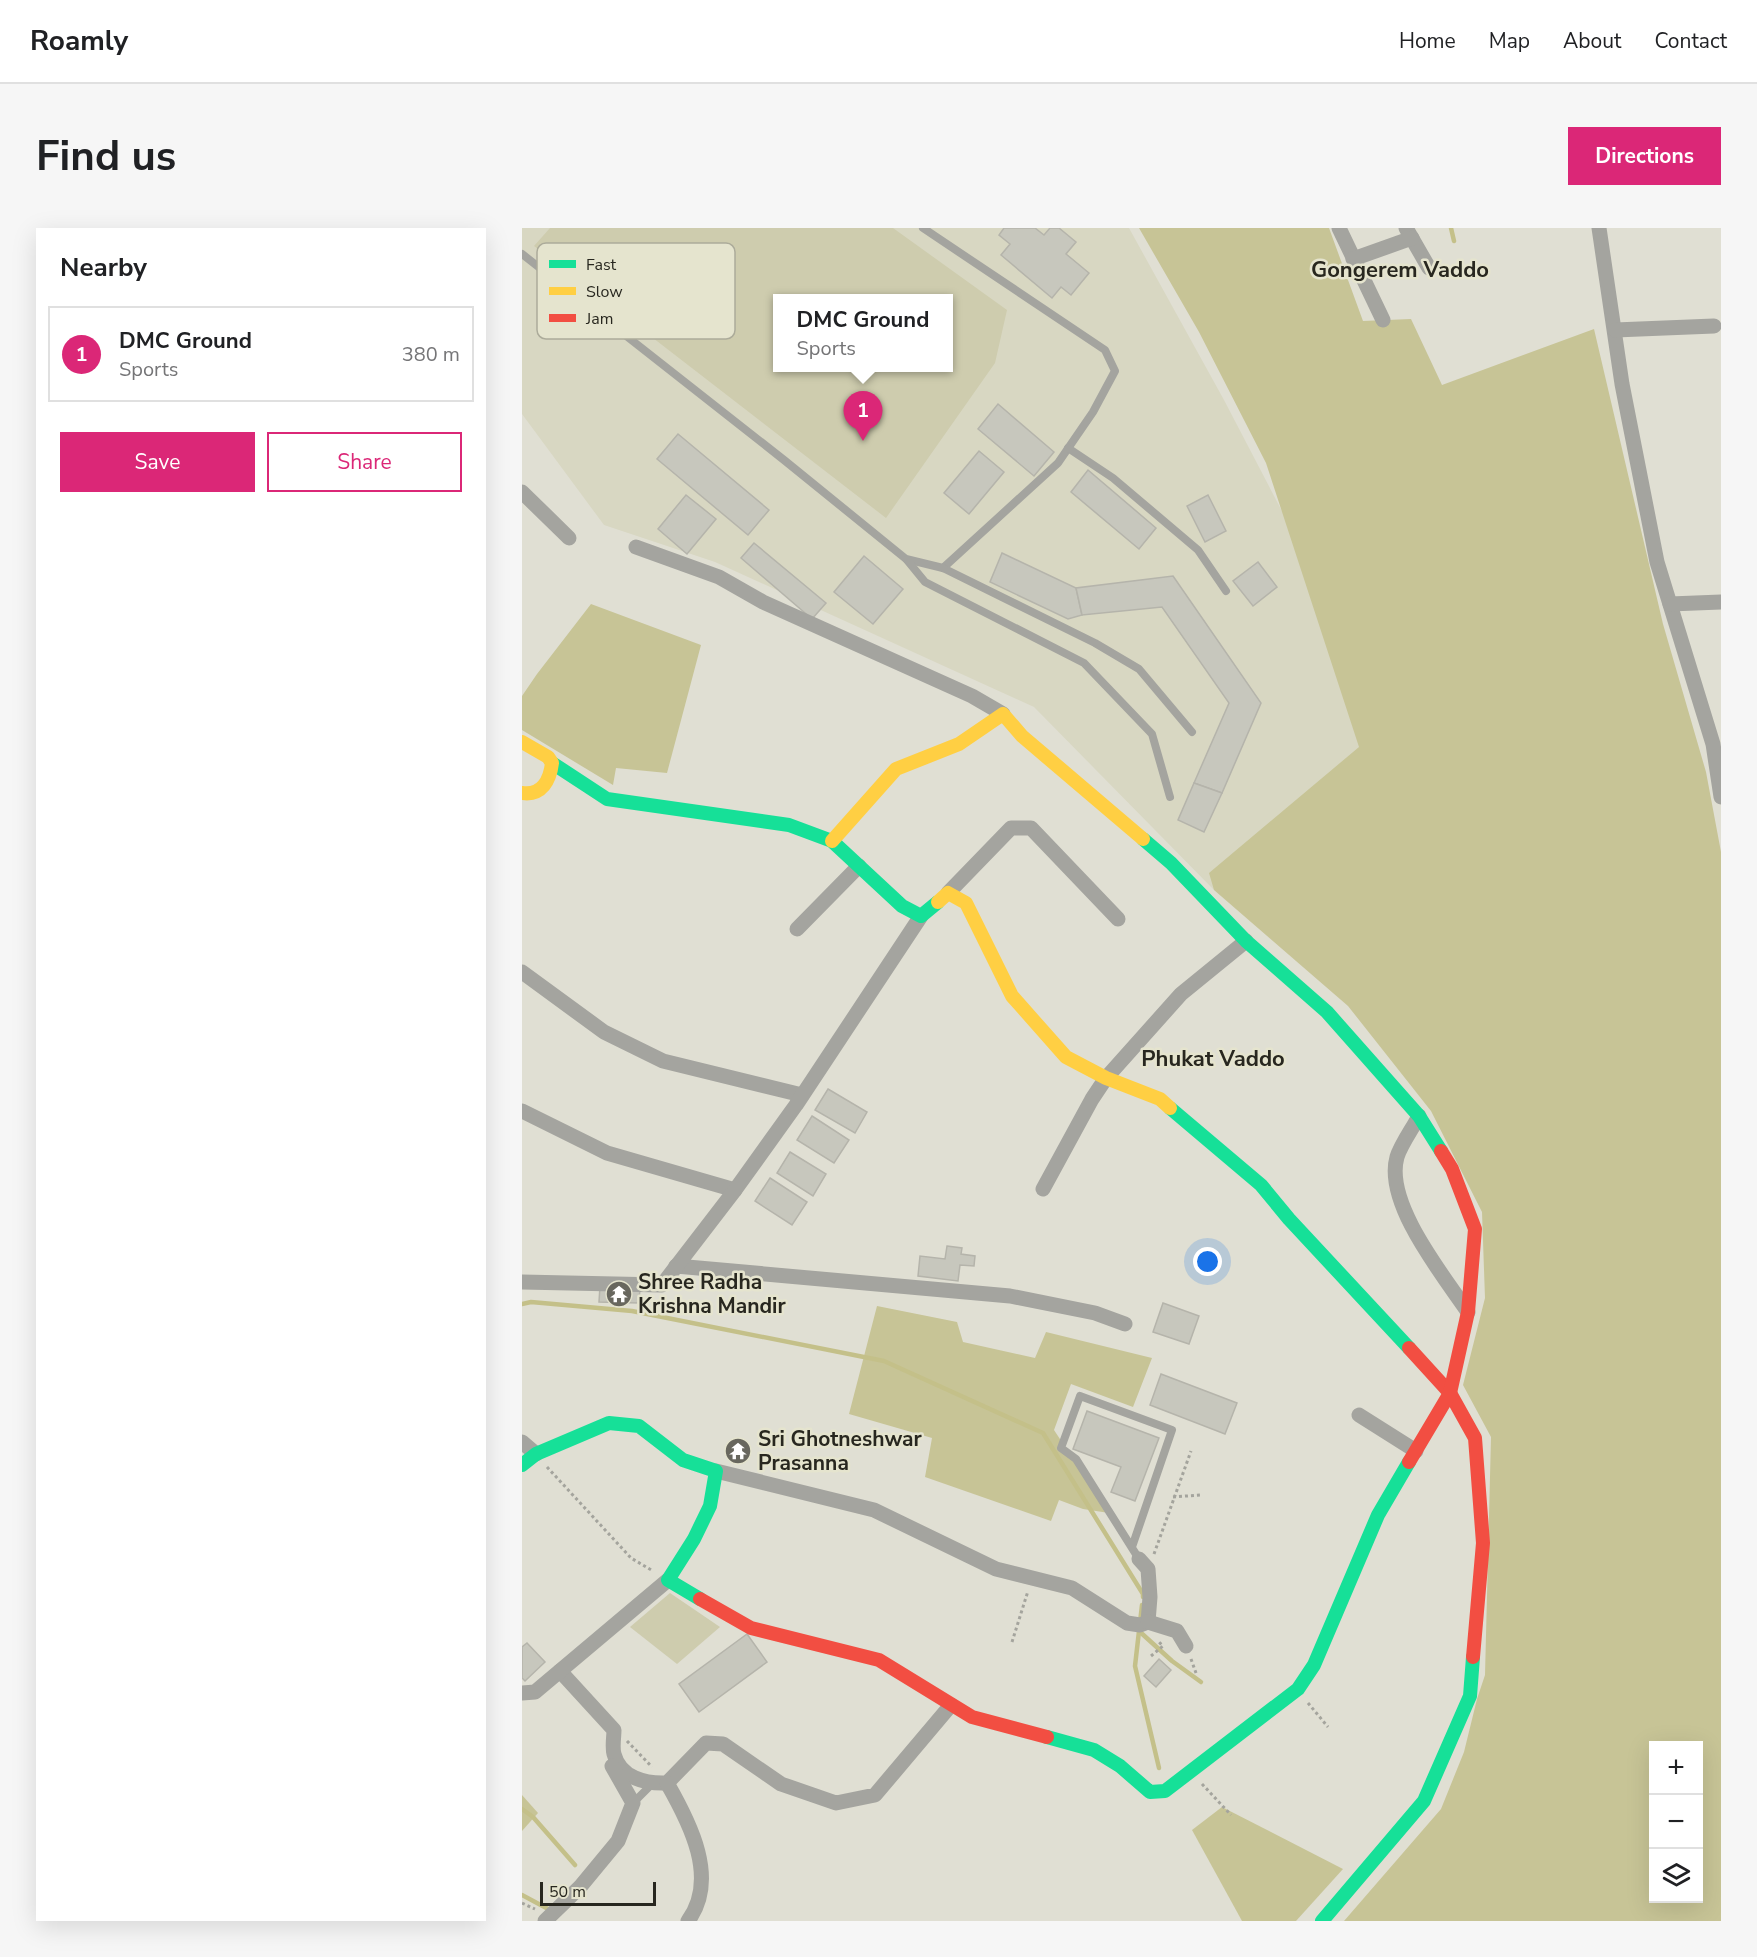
<!DOCTYPE html>
<html lang="en">
<head>
<meta charset="utf-8">
<style>
	body { margin:0; font-family:"Nunito Sans",sans-serif; background:#f6f6f6; color:#202124 }
	.controls { position:absolute; right:18px; bottom:18px; display:grid; overflow:hidden; border-radius:0px; box-shadow:0 6px 24px #0002 }
	.controls button { width:54px; height:54px; display:grid; place-items:center; padding:0; border:0; border-bottom:2px solid #e0e0e0; background:#fff; color:#202124; font:30px sans-serif }
	.scale { position:absolute; left:18px; bottom:15px; width:116px; box-sizing:border-box; padding-left:6px; border:3px solid #28271f; border-top:0; font-size:16px; line-height:21px; white-space:nowrap; color:#28271f; -webkit-text-stroke:4px #e5e4ce; paint-order:stroke }
	.you { position:absolute; left:686px; top:1034px; width:21px; height:21px; margin:-15px; border:4px solid #fff; border-radius:50%; background:#1a73e8; box-shadow:0 0 0 9px #1a73e833 }
	.badge { display:grid; place-items:center; width:39px; height:39px; border-radius:50%; background:#db2777; color:#fff; font-size:20px; font-weight:700 }
	.pin { position:absolute; translate:-50% -50px; filter:drop-shadow(0 2px 3px #0008) }
	.pin::after { content:''; position:absolute; top:32px; width:21px; height:18px; background:inherit; clip-path:polygon(0 0,100% 0,50% 100%) }
	.popup { position:absolute; left:251px; top:66px; width:180px; height:78px; box-sizing:border-box; display:grid; place-content:center; border-radius:0px; background:#fff; filter:drop-shadow(0 2px 4px #0005); font-size:20px; white-space:nowrap; color:#757577 }
	.popup b { font-size:22px; color:#202124 }
	.popup::after { content:''; position:absolute; left:50%; top:100%; margin-left:-12px; border:12px solid transparent; border-top-color:#fff }
	.list { margin:0; padding:0; list-style:none }
	h2 { display:flex; justify-content:space-between; align-items:center; height:78px; margin:0; padding:0 24px; font-size:26px }
	h2 small { font-size:20px; font-weight:400; color:#757577 }
	.list li { display:grid; grid-template-columns:39px 1fr auto; gap:18px; align-items:center; box-sizing:border-box; height:96px; margin:0 12px 12px; padding:0 12px; border:2px solid #e0e0e0; border-radius:0px }
	.list b { display:block; font-size:22px; white-space:nowrap }
	.list p { margin:0; font-size:20px; white-space:nowrap; color:#757577 }
	.list em { font-size:20px; font-style:normal; color:#757577 }
	.actions { display:flex; gap:12px; padding:18px 24px }
	.actions a { flex:1; padding:14px 0; border:2px solid #db2777; border-radius:0px; text-align:center; font-size:21px; color:#db2777 }
	.actions .main { background:#db2777; color:#fff }
	.icon { flex:none; width:33px; height:33px; fill:none; stroke:currentColor; stroke-width:2; stroke-linecap:round; stroke-linejoin:round }
	.map { position:relative; flex:none; width:1199px; height:1693px; overflow:hidden; border-radius:0px }
	header { display:flex; align-items:center; gap:36px; box-sizing:border-box; height:84px; padding:0 30px; background:#fff; border-bottom:2px solid #e0e0e0 }
	header strong { font-size:28px }
	nav { display:flex; gap:33px; margin-inline-start:auto; font-size:21px }
	.intro { display:flex; align-items:center; justify-content:space-between; box-sizing:border-box; height:144px; padding:0 36px }
	h1 { margin:0; font-size:42px }
	.button { padding:15px 27px; border-radius:0px; background:#db2777; color:#fff; font-size:21px; font-weight:700 }
	main { display:flex; gap:36px; padding:0 36px }
	aside { flex:1; background:#fff; border-radius:0px; box-shadow:0 6px 24px #0002 }
	.map>svg:first-child { display:block }
</style>
</head>
<body>
<header>
<strong>Roamly</strong>
<nav><a>Home</a><a>Map</a><a>About</a><a>Contact</a></nav>
</header>
<div class="intro"><h1>Find us</h1><a class="button">Directions</a></div>
<main>
<aside>
<h2>Nearby<small></small></h2>
<ul class="list">
<li><span class="badge">1</span><div><b>DMC Ground</b><p>Sports</p></div><em>380 m</em></li>
</ul>
<div class="actions"><a class="main">Save</a><a>Share</a></div>
</aside>
<div class="map">
<svg width="1199" height="1693" viewBox="0 0 1199 1693">
	<rect width="100%" height="100%" fill="#e0dfd3"/>
	<!-- built -->
	<path fill="#d8d7c2" fill-rule="evenodd" d="M0,0H607L702,172L799,358L864,517L754,645L692,662L512,479L193,334L82,297L0,186ZM256,70H427V140H256Z"/>
	<!-- green -->
	<g fill="#ceccae" fill-rule="evenodd">
		<path d="M28,0H371L485,82L473,135L364,290L12,18ZM256,70H427V140H256Z"/>
		<path d="M148,1365L198,1399L155,1436L108,1399Z"/>
	</g>
	<!-- forest -->
	<g fill="#c7c496" fill-rule="evenodd">
		<path d="M617,0H807L841,93L889,91L920,157L1072,101L1141,396L1184,544L1199,624V1693H822L919,1581L942,1524L955,1471L963,1447L969,1209L941,1157L963,1070L960,984L909,883L826,778L692,662L687,645L837,519L744,235L677,104ZM1132,1518H1176V1670H1132Z"/>
		<path d="M69,376L179,417L145,545L94,540L91,557L0,502V468L15,446Z"/>
		<path d="M355,1078L435,1094L441,1114L513,1130L524,1104L630,1130L611,1179L549,1156L532,1202L587,1285L561,1281L537,1272L529,1293L403,1249L410,1210L327,1186Z"/>
		<path d="M0,1567L16,1585L0,1603Z"/>
		<path d="M700,1579L821,1641L774,1693H720L670,1602Z"/>
	</g>
	<g fill="none" stroke-linecap="round" stroke-linejoin="round">
		<!-- stream -->
		<g stroke="#c4c089" stroke-width="4.5">
			<path d="M929,0L932,13"/>
			<path d="M0,1076L9,1074L110,1083L362,1133L521,1205L621,1366V1369"/>
			<path d="M620,1377L613,1438L637,1540"/>
			<path d="M617,1403L650,1433L679,1454"/>
			<path d="M0,1581L11,1589L53,1637"/>
			<path d="M0,1667L28,1682"/>
		</g>
	</g>
	<!-- building -->
	<g fill="#c7c7bd" stroke="#b5b4ab" stroke-width="1.5">
		<path d="M482,0H513L522,7L528,0H537L554,14L544,26L567,45L549,67L539,59L530,70L479,27L488,16L477,7Z"/>
		<path d="M476,176L532,224L512,248L456,201Z"/>
		<path d="M156,206L247,282L226,307L135,231Z"/>
		<path d="M457,223L482,244L447,286L422,265Z"/>
		<path d="M566,242L634,300L617,321L549,264Z"/>
		<path d="M164,267L194,291L165,326L136,301Z"/>
		<path d="M686,267L704,303L683,314L665,278Z"/>
		<path d="M232,315L304,375L290,391L219,330Z"/>
		<path d="M480,325L554,360L560,387L546,391L468,354Z"/>
		<path d="M342,328L381,361L351,396L312,364Z"/>
		<path d="M736,334L755,359L731,378L711,353Z"/>
		<path d="M651,348L739,475L700,565L672,555L707,475L640,379L560,387L554,360Z"/>
		<path d="M672,555L700,565L682,604L656,592Z"/>
		<path d="M306,861L345,884L333,905L293,882Z"/>
		<path d="M290,888L327,912L312,935L275,912Z"/>
		<path d="M268,924L304,946L291,968L255,945Z"/>
		<path d="M248,950L285,974L270,997L233,973Z"/>
		<path d="M425,1018L440,1020L439,1026L453,1028L452,1038L438,1037L436,1053L396,1048L398,1028L423,1031Z"/>
		<path d="M78,1058L118,1059L117,1075L77,1074Z"/>
		<path d="M641,1075L677,1088L667,1116L631,1104Z"/>
		<path d="M639,1146L715,1175L703,1206L628,1177Z"/>
		<path d="M565,1183L637,1210L613,1273L589,1264L599,1239L551,1221Z"/>
		<path d="M225,1406L245,1434L177,1484L157,1456Z"/>
		<path d="M5,1415L23,1434L3,1453L0,1450V1419Z"/>
		<path d="M637,1431L649,1442L634,1459L622,1448Z"/>
	</g>
	<g fill="none" stroke-linecap="round" stroke-linejoin="round">
		<!-- path -->
		<g stroke="#a4a49d" stroke-width="3" stroke-dasharray="3 3" stroke-linecap="butt">
			<path d="M25,1239L109,1330L131,1343"/>
			<path d="M651,1269L678,1267"/>
			<path d="M632,1326L669,1223"/>
			<path d="M490,1414L506,1363"/>
			<path d="M629,1428L641,1418L637,1414"/>
			<path d="M669,1431L674,1445"/>
			<path d="M786,1475L806,1499"/>
			<path d="M105,1513L130,1539"/>
			<path d="M680,1556L709,1587"/>
			<path d="M0,1675L13,1681"/>
		</g>
		<!-- lane -->
		<g stroke="#a4a49f" stroke-width="8">
			<path d="M401,0L583,122L593,143L571,184L536,235L421,340"/>
			<path d="M0,26L262,232L384,331L421,340L573,415L617,441L670,504"/>
			<path d="M546,220L591,250L676,322L704,363"/>
			<path d="M385,332L403,354L562,435L630,506L648,569"/>
			<path d="M610,1319L650,1202L558,1168L539,1220L554,1231L617,1331"/>
			<path d="M111,1575L130,1556"/>
		</g>
		<!-- street -->
		<g stroke="#a4a49f" stroke-width="15">
			<path d="M817,0L861,92"/>
			<path d="M884,0L907,40"/>
			<path d="M1077,0L1100,156L1135,334L1191,516L1199,569"/>
			<path d="M831,31L890,10"/>
			<path d="M1093,102L1192,98"/>
			<path d="M0,264L47,310"/>
			<path d="M114,319L197,349L241,374L450,468L481,486"/>
			<path d="M1148,376L1199,374"/>
			<path d="M426,665L489,600H509L596,691"/>
			<path d="M275,701L337,638"/>
			<path d="M0,744L82,804L141,833L280,867"/>
			<path d="M0,883L85,925L213,962"/>
			<path d="M897,888C891,900 879,916 875,929C862,975 921,1047 946,1084"/>
			<path d="M521,961L570,871L584,850L659,766L724,713"/>
			<path d="M154,1038L488,1068L573,1085L603,1096"/>
			<path d="M0,1054L140,1057L213,962L274,877L399,688"/>
			<path d="M837,1187L894,1223"/>
			<path d="M0,1214L14,1226"/>
			<path d="M194,1243L352,1282L474,1341L550,1360L605,1395L618,1397L626,1394L628,1369L626,1341L617,1331"/>
			<path d="M626,1394L655,1403L664,1418"/>
			<path d="M38,1443L92,1502C92,1509 90,1519 92,1526C98,1550 124,1556 145,1555L184,1515L201,1516L259,1556L314,1575L353,1567L429,1477"/>
			<path d="M0,1465L13,1464L146,1352"/>
			<path d="M145,1555C168,1595 197,1651 166,1693"/>
			<path d="M23,1693L58,1659L96,1613L111,1575L90,1538"/>
		</g>
		<!-- fast -->
		<g stroke="#16e098" stroke-width="14">
			<path d="M30,535L85,571L267,597L310,613L380,678L399,688L416,674"/>
			<path d="M621,611L649,635L724,713L805,784L897,888L919,923"/>
			<path d="M648,880L739,957L767,991L887,1120"/>
			<path d="M0,1237L14,1226L87,1195L117,1198L161,1232L194,1243L188,1278L172,1311L146,1352L178,1371"/>
			<path d="M525,1509L572,1522L598,1538L628,1564L643,1563L776,1461L792,1437L856,1287L887,1234"/>
			<path d="M800,1693L902,1573L948,1468L951,1429"/>
		</g>
		<!-- slow -->
		<g stroke="#ffcf43" stroke-width="14">
			<path d="M0,514L26,529L30,535C28,552 20,568 0,565"/>
			<path d="M310,613L374,541L437,516L481,486L500,508L621,611"/>
			<path d="M416,674L426,665L444,675L490,768L544,829L584,850L638,871L648,880"/>
		</g>
		<!-- jam -->
		<g stroke="#f24e42" stroke-width="14">
			<path d="M887,1120L928,1165L953,1210L961,1315L951,1429"/>
			<path d="M887,1234L928,1165L946,1084L953,1001L930,941L919,923"/>
			<path d="M178,1371L229,1400L357,1432L450,1489L525,1509"/>
		</g>
	</g>
	<!-- icons -->
	<defs>
		<symbol id="temple-disc" viewBox="-11 -11 22 22"><circle r="9.5" fill="#68675e" stroke="#e5e4ce"/><path d="M0-6L5-2H3V0L6.5 2.5H4V6H1.5V3h-3V6H-4V2.5H-6.5L-3 0V-2H-5Z" fill="#fff"/></symbol>
	</defs>
	<g fill-rule="evenodd">
		<use href="#temple-disc" x="82" y="1051" width="30" height="30"/>
		<use href="#temple-disc" x="201" y="1208" width="30" height="30"/>
	</g>
	<g text-anchor="middle" stroke-width="5" stroke-linejoin="round" paint-order="stroke">
		<!-- poi labels -->
		<g font-size="21" font-weight="bold" fill="#28271f" stroke="#e5e4ce" text-anchor="start">
			<text x="116" y="1061">Shree Radha<tspan x="116" dy="24">Krishna Mandir</tspan></text>
			<text x="236" y="1218">Sri Ghotneshwar<tspan x="236" dy="24">Prasanna</tspan></text>
		</g>
		<!-- neighbourhood labels -->
		<g font-size="22" font-weight="bold" fill="#28271f" stroke="#e5e4ce">
			<text x="878" y="49">Gongerem Vaddo</text>
			<text x="691" y="838">Phukat Vaddo</text>
		</g>
	</g>
	<!-- legend -->
	<rect x="15" y="15" width="198" height="96" rx="9" fill="#e5e4ce" stroke="#acab9a" stroke-width="1.5"/>
	<rect x="27" y="32" width="27" height="8" fill="#16e098"/>
	<rect x="27" y="59" width="27" height="8" fill="#ffcf43"/>
	<rect x="27" y="86" width="27" height="8" fill="#f24e42"/>
	<g font-size="16" fill="#28271f">
		<text x="64" y="42">Fast</text>
		<text x="64" y="69">Slow</text>
		<text x="64" y="96">Jam</text>
	</g>
</svg>
<div class="controls">
<button>+</button>
<button>−</button>
<button><svg class="icon" aria-label="layers" viewBox="0 0 24 24"><path d="M12 4l9 5-9 5-9-5zM3 14l9 5 9-5"/></svg></button>
</div>
<div class="scale">50 m</div>
<div class="you"></div>
<div class="pin badge" style="left:341px;top:213px">1</div>
<div class="popup"><b>DMC Ground</b>Sports</div>
</div>
</main>
</body>
</html>
